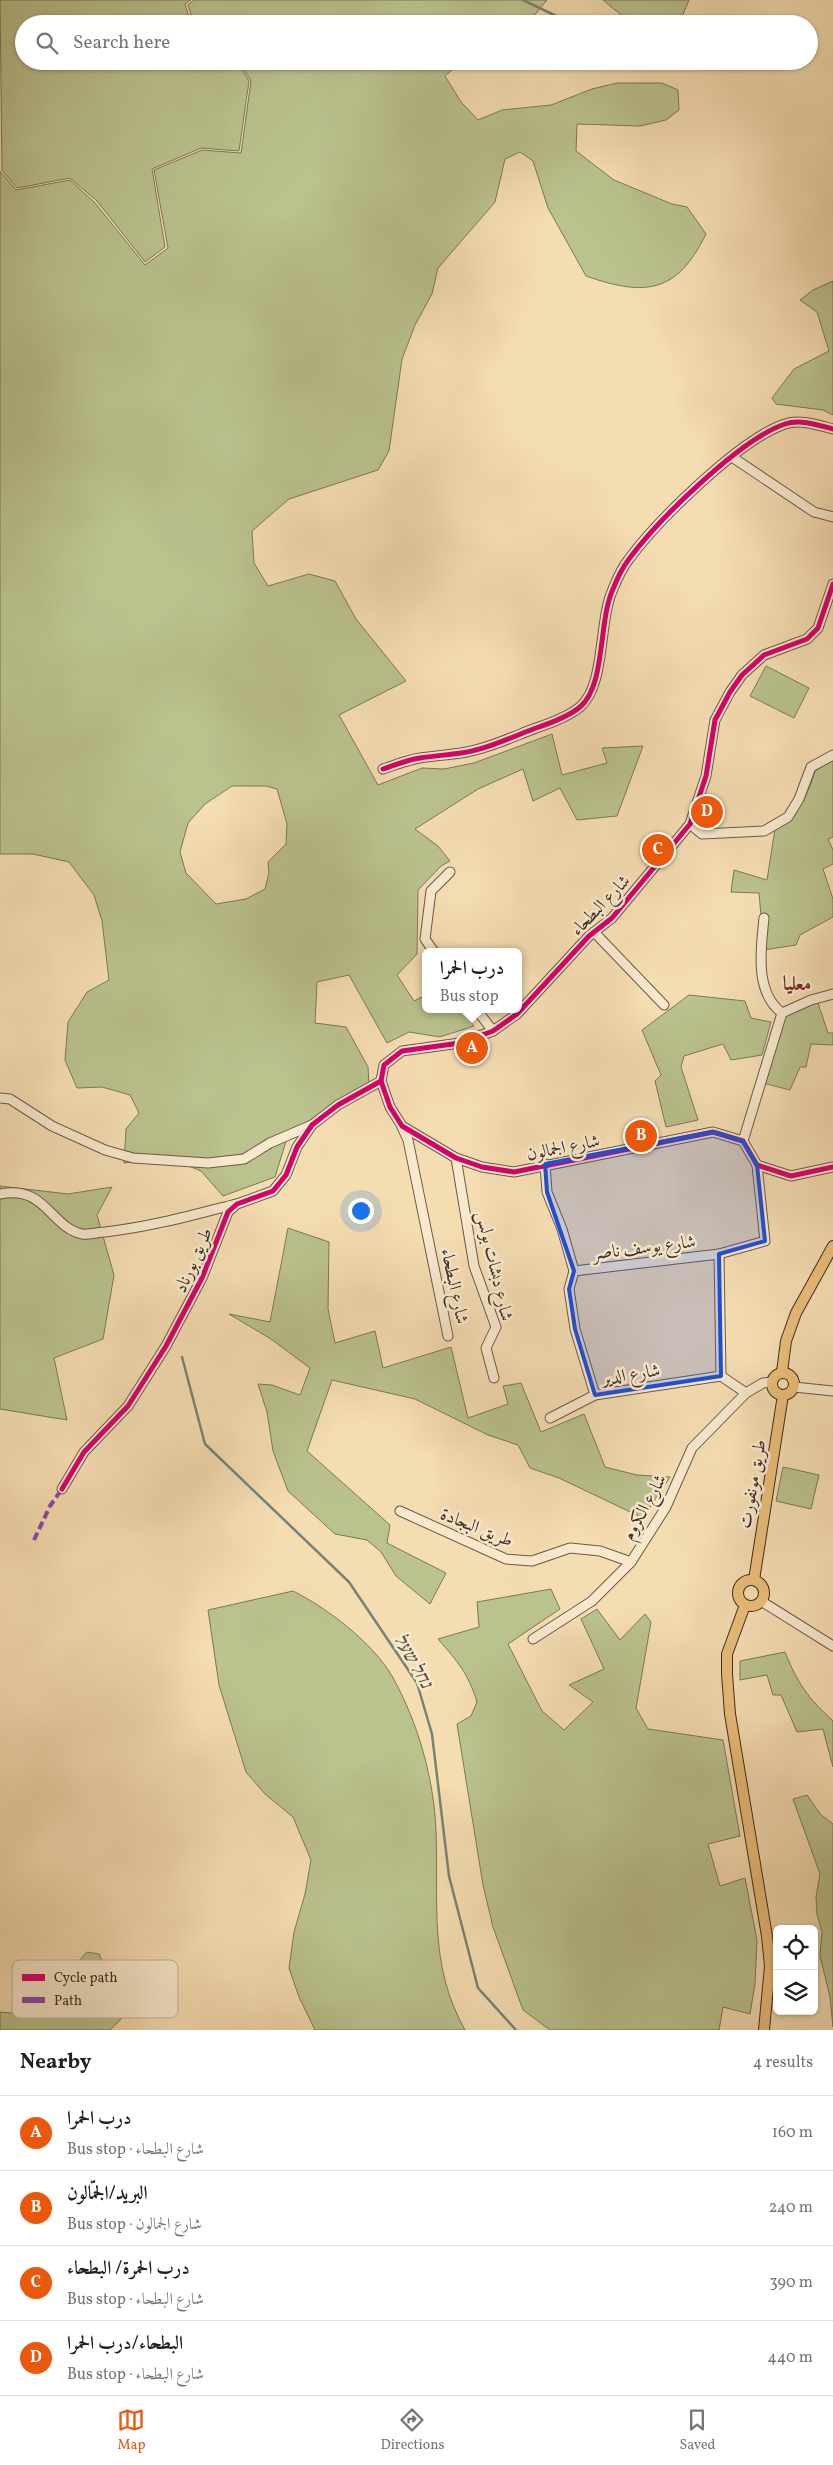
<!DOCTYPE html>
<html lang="en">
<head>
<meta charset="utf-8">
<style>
	body { margin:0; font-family:Vollkorn,Amiri,"Frank Ruhl Libre",serif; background:#f2f2f2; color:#202124 }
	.controls { position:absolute; right:15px; bottom:15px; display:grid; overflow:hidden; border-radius:8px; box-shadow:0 1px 4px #0004 }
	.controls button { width:45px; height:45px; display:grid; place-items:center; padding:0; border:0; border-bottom:1px solid #e0e0e0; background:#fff; color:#202124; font:25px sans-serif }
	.you { position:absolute; left:360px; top:1210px; width:18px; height:18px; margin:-12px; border:4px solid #fff; border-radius:50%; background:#1a73e8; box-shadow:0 0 0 8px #1a73e833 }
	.badge { display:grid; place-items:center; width:32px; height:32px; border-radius:50%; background:#ea580c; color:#fff; font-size:16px; font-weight:700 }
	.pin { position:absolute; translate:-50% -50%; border:2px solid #fff; box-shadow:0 1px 5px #0006 }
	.popup { position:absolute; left:422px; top:948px; width:100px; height:65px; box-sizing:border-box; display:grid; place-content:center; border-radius:8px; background:#fff; filter:drop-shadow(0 1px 4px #0005); font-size:16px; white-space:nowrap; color:#757577 }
	.popup b { font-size:19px; color:#202124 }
	.popup::after { content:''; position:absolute; left:50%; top:100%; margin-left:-10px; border:10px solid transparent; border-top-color:#fff }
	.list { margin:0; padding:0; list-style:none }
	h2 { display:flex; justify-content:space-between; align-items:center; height:65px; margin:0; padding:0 20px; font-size:21px }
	h2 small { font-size:16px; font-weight:400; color:#757577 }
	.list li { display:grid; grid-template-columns:32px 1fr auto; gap:15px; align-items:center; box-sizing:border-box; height:75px; padding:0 20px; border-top:1px solid #e0e0e0 }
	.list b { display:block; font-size:19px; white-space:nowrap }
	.list p { margin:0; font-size:16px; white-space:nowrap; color:#757577 }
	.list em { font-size:16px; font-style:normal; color:#757577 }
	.icon { flex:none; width:28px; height:28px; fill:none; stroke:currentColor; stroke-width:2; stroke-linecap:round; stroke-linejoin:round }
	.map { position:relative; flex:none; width:833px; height:2030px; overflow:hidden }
	.search { position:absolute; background:#fff; box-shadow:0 1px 4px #0004; left:15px; right:15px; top:15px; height:55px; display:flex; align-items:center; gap:12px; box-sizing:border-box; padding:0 18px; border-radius:28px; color:#757577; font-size:19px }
	.sheet { height:365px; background:#fff }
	nav { display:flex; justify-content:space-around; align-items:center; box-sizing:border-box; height:70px; border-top:1px solid #e0e0e0; background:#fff; font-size:14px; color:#757577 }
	nav a { display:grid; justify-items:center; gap:2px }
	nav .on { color:#ea580c }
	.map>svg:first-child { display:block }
</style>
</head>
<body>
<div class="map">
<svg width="833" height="2030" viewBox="0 0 833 2030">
	<rect width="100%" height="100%" fill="#f5ddb2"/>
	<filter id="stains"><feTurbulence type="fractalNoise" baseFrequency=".004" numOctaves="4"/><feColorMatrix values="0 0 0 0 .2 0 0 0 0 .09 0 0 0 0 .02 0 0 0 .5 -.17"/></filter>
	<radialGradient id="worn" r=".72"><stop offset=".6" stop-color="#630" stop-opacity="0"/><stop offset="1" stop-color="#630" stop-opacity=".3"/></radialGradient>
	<!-- green -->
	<g fill="#bac28e" stroke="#7c785a" fill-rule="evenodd">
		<path d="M0,0H191L185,4L191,24H24V61H237L249,81L239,151L201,148L152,169L165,247L145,262L97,201L70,178L17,188L2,170Z"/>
		<path d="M194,0H547L527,24H194L188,5Z"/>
		<path d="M603,0H689L679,24C638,24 635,28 603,0Z"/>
		<path d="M239,61H462L445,76L461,102L478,120L502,110L551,105L592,89L617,83H662L678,90L679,110L666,120L640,126L577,124L576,151L614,180L672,204L687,207L706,234C677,293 646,297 586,276L548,208L533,161L520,152L505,159L495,202L438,268L432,294L415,325L402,359L389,451L378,470L289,499L252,531L254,563L268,586L309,574L335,581L356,619L406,681L339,715L378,785L422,768L444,769L474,763L552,734L562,775L607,763L602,748L643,746L617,816L577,820L560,788L533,801L523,769L478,789L415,829L438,846L450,861L441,866L418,890L417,954L397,975L414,1001L426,995V1009H462L474,1026L440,1037L409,1032L387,1043L349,975L317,982L315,1023L346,1027L368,1067L369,1086L287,1138L275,1177L223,1196L201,1171L169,1158L124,1163L126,1129L139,1113L130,1095L102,1087L77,1088L65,1060L68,1022L87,992L109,980L102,921L94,895L69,862L33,854H0V171L16,190L70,180L95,203L145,265L168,248L154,170L202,150L241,153L251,81ZM232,786H266L277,789L287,824L286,844L268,862L269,873L265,889L246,899L216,904L186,873L180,852L188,823L205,804Z"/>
		<path d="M833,281V415L823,410L776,404L772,398L794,369L829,351L817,312L800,300L813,290Z"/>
		<path d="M766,666L809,688L794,718L750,696Z"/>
		<path d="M833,760V837L828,839L833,850V864L823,869L833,899V917L800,935L796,945L764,950L759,893L731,892L734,870L767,880L775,829C798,816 808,795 815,771Z"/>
		<path d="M689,995L745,1001L751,1018L771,1022L762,1055L731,1060L723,1044L684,1056L681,1067L698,1120L666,1127L655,1081L661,1075L642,1030Z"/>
		<path d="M818,1003L828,1033H833V1045L811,1044L806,1067H800L790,1090L763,1083L784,1017L794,1010Z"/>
		<path d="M0,1186L68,1194L112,1187L97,1215L114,1275L103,1339L54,1358L67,1420L0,1409Z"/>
		<path d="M288,1228L329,1242L328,1309L335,1343L375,1331L383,1368L451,1347L468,1418L508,1404L503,1386L521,1383L541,1432L584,1414L605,1467L637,1475L670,1477L643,1518L559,1478L530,1468L518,1445L488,1435L415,1399L332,1380L307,1451L390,1525L387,1543L446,1573L430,1604L396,1576L381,1552L367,1540L335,1534L288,1491L273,1451L267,1412L258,1384L272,1385L300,1395L310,1368L271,1339L229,1314L270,1322Z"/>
		<path d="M783,1467L819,1475L811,1509L776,1501Z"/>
		<path d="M551,1589L560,1609L508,1644L542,1711L564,1730L593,1702L569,1685L604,1669L581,1619L597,1609L620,1640L645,1614L651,1622L636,1708L648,1729L723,1740L740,1836L708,1844L720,1886L745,1878L757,1940L755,1984L750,2014L723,2007L719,2030H550L523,2010L493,1927L483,1885L457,1724L471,1716L477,1702C468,1673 458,1662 438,1639L479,1627L477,1602Z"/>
		<path d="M293,1591C327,1608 372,1642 392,1676C418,1722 434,1779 436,1831C439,1903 428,1964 465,2030H315L299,1997L289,1968L294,1932L305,1894L311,1860L293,1817L265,1794L246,1772L219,1685L208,1610Z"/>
		<path d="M785,1652C798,1684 808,1698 833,1721V1767L823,1729L797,1732L781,1695H773L767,1675L740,1680V1661Z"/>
		<path d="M807,1795L821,1815L833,1824V2027L830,1997L820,1956L822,1932L817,1914L816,1897L820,1874L793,1799Z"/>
		<path d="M87,1952L99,1954L126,2014L110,2030H0V2012L19,2014L39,2003Z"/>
	</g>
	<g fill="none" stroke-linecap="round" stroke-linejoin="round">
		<!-- stream -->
		<g stroke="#778374" stroke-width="2.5">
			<path d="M523,0L573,24"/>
			<path d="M182,1357L205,1444L349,1582L417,1683L432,1734L449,1876L478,1988L516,2030"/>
		</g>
		<defs>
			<g id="minor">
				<path d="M732,457L814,512L833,517"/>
				<path d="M833,584L818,628L807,639L764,655L742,675L730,692L715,720L706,776L690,824L612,918L589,936L517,1014L493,1031L460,1043L402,1051L384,1065L381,1081L390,1107L402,1126L456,1158L482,1167L514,1172L713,1132L743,1141L757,1165L791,1176L833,1167"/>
				<path d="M383,769C395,765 407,760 420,758C433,756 447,755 461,753C487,749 512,737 536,728C551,723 568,717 580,707C606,685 598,622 613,589C617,579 622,568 629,559C657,521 740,439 785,424C800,419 818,425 833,429"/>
				<path d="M690,824L702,834L764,831L788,817L799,799L811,767L833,755"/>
				<path d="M764,918C761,948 754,992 782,1013"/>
				<path d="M594,932L664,1005"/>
				<path d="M434,952L425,939L431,891L450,872"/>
				<path d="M476,1009L493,1031"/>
				<path d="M0,1098L10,1099L52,1126L105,1150L133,1158L208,1163L244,1159L270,1143L312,1125"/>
				<path d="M402,1127L408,1140L448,1336"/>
				<path d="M743,1141L782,1013L811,1000L833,994"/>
				<path d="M456,1158L474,1266L496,1327L486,1348L494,1378"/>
				<path d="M545,1164L547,1192L562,1229L574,1271L569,1289L575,1329L595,1395"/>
				<path d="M0,1194C46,1185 49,1226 82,1234C89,1235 99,1232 105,1232C150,1227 193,1215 236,1204"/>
				<path d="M719,1254L721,1376"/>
				<path d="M574,1271L719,1254L765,1241L757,1165"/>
				<path d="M794,1387L833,1391"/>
				<path d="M550,1418L595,1395L721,1376L746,1393"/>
				<path d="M62,1489L84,1452L128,1406L166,1346L202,1278L228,1212L237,1204L273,1191L286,1175L297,1147L312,1125L338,1105L381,1081"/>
				<path d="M400,1511L506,1559L532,1561L570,1548L600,1551L631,1562"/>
				<path d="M761,1601L833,1646"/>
				<path d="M533,1639L592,1601L631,1562L666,1507L692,1448L746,1393L763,1383L772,1382"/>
			</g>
			<g id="major">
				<path d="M782,1372L786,1341L796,1313L833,1246"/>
				<circle cx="783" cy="1384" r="11"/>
				<circle cx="751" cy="1593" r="13"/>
				<path d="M754,1580L783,1395"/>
				<path d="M745,1605L727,1654V1674L730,1714L767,1936L770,1966L764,2030"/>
			</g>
		</defs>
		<!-- minor casing -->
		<use href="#minor" stroke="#6b5949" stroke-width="11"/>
		<!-- major casing -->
		<use href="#major" stroke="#3d2d26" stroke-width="12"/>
		<!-- minor -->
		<use href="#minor" stroke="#f8e9cd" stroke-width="9"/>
		<!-- major -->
		<use href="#major" stroke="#eabe79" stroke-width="10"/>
		<!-- quiet -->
		<path stroke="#8e44ad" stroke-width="4" stroke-dasharray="8 4" stroke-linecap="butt" d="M34,1540L50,1506L62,1489"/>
		<defs>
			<g id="cycleway">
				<path d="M833,584L818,628L807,639L764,655L742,675L730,692L715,720L706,776L690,824L612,918L589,936L517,1014L493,1031L460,1043L402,1051L384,1065L381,1081L390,1107L402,1126L456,1158L482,1167L514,1172L713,1132L743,1141L757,1165L791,1176L833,1167"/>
				<path d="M383,769C395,765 407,760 420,758C433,756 447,755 461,753C487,749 512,737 536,728C551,723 568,717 580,707C606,685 598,622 613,589C617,579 622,568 629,559C657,521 740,439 785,424C800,419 818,425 833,429"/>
				<path d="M62,1489L84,1452L128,1406L166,1346L202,1278L228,1212L237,1204L273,1191L286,1175L297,1147L312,1125L338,1105L381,1081"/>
			</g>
		</defs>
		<!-- cycleway casing -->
		<use href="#cycleway" stroke="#f8e9cd" stroke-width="8"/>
		<!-- cycleway -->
		<use href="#cycleway" stroke="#d6006c" stroke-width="5"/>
	</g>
	<!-- marked area -->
	<path fill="#1d4ed8" fill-opacity="0.2" stroke="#1d4ed8" stroke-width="4" stroke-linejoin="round" d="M713,1132L743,1141L757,1165L765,1241L719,1254L721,1376L595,1395L575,1329L569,1289L574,1271L547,1192L545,1164Z"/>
	<g text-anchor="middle" stroke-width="5" stroke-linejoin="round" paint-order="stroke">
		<!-- street labels -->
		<g font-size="18" fill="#3d2d26" stroke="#f8e9cd">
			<text transform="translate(600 905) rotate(-46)" y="6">شارع البطحاء</text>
			<text transform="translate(563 1147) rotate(-11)" y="6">شارع الجمالون</text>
			<text transform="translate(644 1247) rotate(-7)" y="6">شارع يوسف ناصر</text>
			<text transform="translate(193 1260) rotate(-66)" y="6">طريق بورناد</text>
			<text transform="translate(495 1266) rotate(77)" y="6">شارع دبشات بولس</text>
			<text transform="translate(455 1286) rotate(78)" y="6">شارع البطحاء</text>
			<text transform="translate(631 1374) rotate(-9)" y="6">شارع الدير</text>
			<text transform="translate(752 1484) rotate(-80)" y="6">طريق مونفورت</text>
			<text transform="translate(644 1507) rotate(-61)" y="6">شارع الكروم</text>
			<text transform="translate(477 1527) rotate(22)" y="6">طريق البجادة</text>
		</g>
		<!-- water labels -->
		<g font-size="19" font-style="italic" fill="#555146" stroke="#f8e9cd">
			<text transform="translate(414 1660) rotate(60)" y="7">נחל שעל</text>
		</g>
		<!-- quarter labels -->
		<g font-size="20" font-weight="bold" fill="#7a1f14" stroke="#f8e9cd">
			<text x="797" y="990">معليا</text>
		</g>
	</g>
	<!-- legend -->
	<rect x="12" y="1960" width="166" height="58" rx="8" fill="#f8e9cd" stroke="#c0b19b" stroke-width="1"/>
	<rect x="22" y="1974" width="23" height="7" fill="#d6006c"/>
	<rect x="22" y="1997" width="23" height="6" fill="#8e44ad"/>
	<g font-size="14" fill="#3d2d26">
		<text x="54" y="1982">Cycle path</text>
		<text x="54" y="2005">Path</text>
	</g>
	<rect width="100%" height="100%" filter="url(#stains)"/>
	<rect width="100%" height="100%" fill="url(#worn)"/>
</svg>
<div class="controls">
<button><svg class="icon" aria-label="locate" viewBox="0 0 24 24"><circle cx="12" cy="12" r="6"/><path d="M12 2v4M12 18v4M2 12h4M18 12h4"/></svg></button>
<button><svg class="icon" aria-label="layers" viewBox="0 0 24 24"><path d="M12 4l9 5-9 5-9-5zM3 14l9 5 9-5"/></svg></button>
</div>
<div class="you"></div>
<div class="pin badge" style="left:472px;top:1048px">A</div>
<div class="popup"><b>درب الحمرا</b>Bus stop</div>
<div class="pin badge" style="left:641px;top:1136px">B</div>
<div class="pin badge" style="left:658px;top:850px">C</div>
<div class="pin badge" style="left:707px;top:812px">D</div>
<div class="search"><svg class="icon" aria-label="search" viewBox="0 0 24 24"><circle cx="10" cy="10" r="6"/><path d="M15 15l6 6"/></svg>Search here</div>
</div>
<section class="sheet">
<h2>Nearby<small>4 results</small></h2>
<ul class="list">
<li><span class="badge">A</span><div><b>درب الحمرا</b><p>Bus stop · شارع البطحاء</p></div><em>160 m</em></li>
<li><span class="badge">B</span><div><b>البريد/الجمّالون</b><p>Bus stop · شارع الجمالون</p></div><em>240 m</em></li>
<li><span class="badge">C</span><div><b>درب الحمرة/ البطحاء</b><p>Bus stop · شارع البطحاء</p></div><em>390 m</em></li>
<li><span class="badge">D</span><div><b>البطحاء/درب الحمرا</b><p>Bus stop · شارع البطحاء</p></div><em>440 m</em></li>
</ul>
</section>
<nav>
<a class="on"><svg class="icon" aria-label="map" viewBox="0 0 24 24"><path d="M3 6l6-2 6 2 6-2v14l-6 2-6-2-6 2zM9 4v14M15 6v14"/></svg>Map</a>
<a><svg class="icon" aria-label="directions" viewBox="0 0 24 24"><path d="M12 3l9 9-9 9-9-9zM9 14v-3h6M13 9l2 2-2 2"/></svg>Directions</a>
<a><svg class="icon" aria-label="saved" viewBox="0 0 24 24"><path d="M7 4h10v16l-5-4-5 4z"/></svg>Saved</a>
</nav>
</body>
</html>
